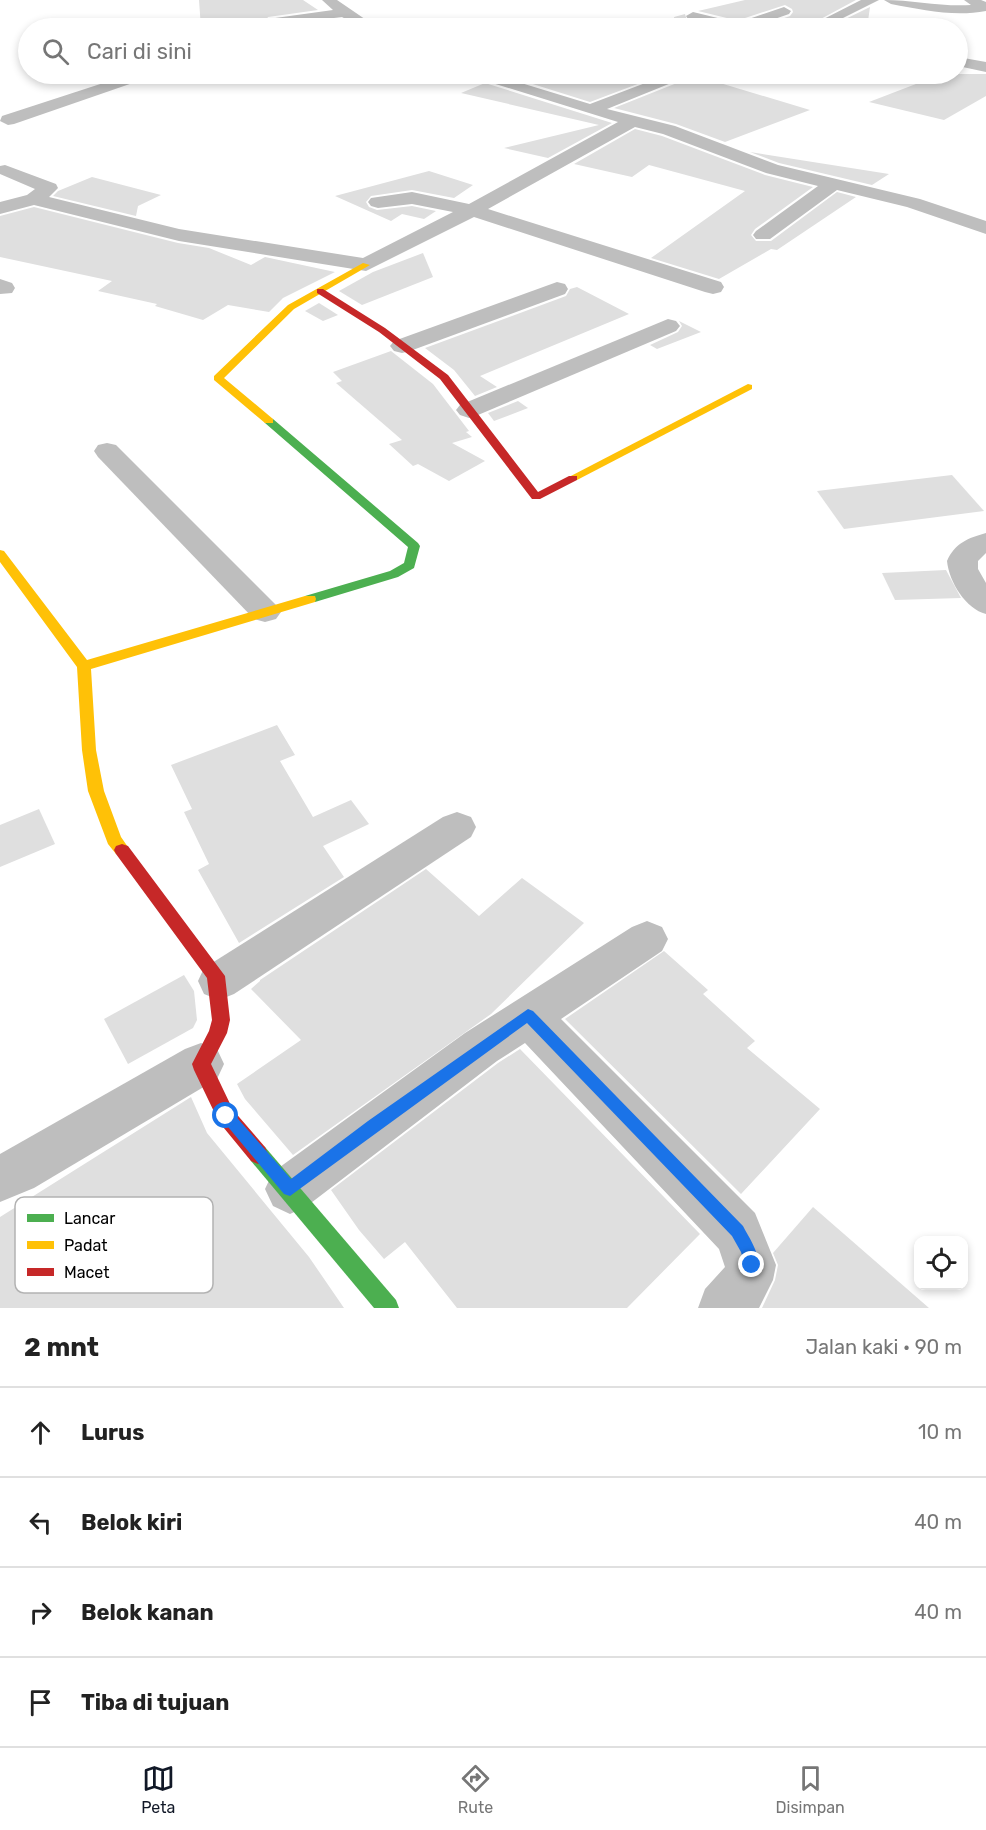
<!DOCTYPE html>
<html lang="id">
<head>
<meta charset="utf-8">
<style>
	body { margin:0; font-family:Rubik,sans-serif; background:#f6f6f6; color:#222 }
	.controls { position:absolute; right:18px; bottom:18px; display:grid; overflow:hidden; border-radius:12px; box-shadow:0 3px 9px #0003 }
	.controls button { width:54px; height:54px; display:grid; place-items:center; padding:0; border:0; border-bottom:2px solid #e0e0e0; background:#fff; color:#222; font:30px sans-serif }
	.stop { position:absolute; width:18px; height:18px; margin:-14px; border:4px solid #1a73e8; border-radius:50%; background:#fff }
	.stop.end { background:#1a73e8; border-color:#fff; box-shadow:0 2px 6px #0008 }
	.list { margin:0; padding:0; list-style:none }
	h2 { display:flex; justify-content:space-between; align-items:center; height:78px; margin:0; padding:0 24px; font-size:26px }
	h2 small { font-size:20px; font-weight:400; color:#767676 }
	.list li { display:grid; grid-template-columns:39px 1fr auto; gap:18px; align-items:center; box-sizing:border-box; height:90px; padding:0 24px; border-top:2px solid #e0e0e0 }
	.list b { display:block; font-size:22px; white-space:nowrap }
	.list em { font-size:20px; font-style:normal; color:#767676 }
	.icon { flex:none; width:33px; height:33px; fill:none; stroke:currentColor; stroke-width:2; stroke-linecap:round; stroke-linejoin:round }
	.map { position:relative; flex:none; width:986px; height:1308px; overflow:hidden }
	.search { position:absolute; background:#fff; box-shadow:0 3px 9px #0003; left:18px; right:18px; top:18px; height:66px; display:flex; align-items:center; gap:15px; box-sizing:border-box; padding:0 21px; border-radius:33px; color:#767676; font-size:22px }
	.sheet { height:438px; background:#fff }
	nav { display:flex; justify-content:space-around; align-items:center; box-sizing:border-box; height:84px; border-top:2px solid #e0e0e0; background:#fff; font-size:16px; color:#767676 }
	nav a { display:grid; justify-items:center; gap:3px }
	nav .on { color:#111827 }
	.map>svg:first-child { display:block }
</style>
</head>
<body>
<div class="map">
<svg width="986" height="1308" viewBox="0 0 986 1308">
	<rect width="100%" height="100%" fill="#fff"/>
	<!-- building -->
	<g fill="#dfdfdf">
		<path d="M199,0H303L318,10L268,17L261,28H201Z"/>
		<path d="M745,0H856L804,28H773L770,23L790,16L793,12L792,9L785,5L742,19L739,25L745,28H736L738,24L735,20L698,11Z"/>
		<path d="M870,7L867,28H827Z"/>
		<path d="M685,14L687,21L718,28H675L674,17Z"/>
		<path d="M335,20L348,28H279L280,27Z"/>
		<path d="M509,74H664L590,102L504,75Z"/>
		<path d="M690,74L810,110L725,142L676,124L614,108L687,79Z"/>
		<path d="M942,74H986V96L944,120L869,102Z"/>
		<path d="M485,83L612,123L548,158L504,148L599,125L461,93Z"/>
		<path d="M635,129L662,136L765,175L813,187L755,229L751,235L756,241H771L837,192L856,197L777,250L771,249L719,279L651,258L745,191L649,165L632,177L574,164Z"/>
		<path d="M750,152L889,174L872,185L779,163Z"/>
		<path d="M429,171L473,185L454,198L412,190L371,196L366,202L369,207L377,210L412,206L436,211L424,219L402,214L391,221L335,196Z"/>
		<path d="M92,177L161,195L138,206L136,216L53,196L58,191Z"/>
		<path d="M34,207L178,243L209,248L251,265L265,257L335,272L283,298L269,312L228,305L203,320L155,306L157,304L98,291L112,281L0,257V216Z"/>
		<path d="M423,253L433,277L362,305L339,291L373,272Z"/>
		<path d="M577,287L629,314L480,376L497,387L475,396L454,370L425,348L566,296L570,289Z"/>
		<path d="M319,303L338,315L323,321L305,311Z"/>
		<path d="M679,321L701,332L657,349L650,345L678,332L682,326Z"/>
		<path d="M391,351L433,384L469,431L466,432L472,437L452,443L485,461L449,481L418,464L413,466L389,444L402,440L336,383L342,381L333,372Z"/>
		<path d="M518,401L528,408L494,421L488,413Z"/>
		<path d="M952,475L984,511L844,529L817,491Z"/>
		<path d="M946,570L961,598L895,600L882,573Z"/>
		<path d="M277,725L295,755L280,761L313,817L351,800L369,824L323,846L344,877L239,943L198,870L209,864L184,812L192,809L171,765Z"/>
		<path d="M39,809L55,844L0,867V825Z"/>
		<path d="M426,869L479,916L522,878L584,923L491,1014L293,1155L245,1099L237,1084L301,1040L251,989L260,981V980Z"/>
		<path d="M664,951L708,990L703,994L755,1041L747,1048L820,1109L741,1194L565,1019Z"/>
		<path d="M184,975L194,991L197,1020L193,1028L128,1064L104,1019Z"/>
		<path d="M520,1049L700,1234L627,1308H457L405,1242L384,1259L359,1230L331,1190L498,1063Z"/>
		<path d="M191,1097L207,1133L309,1257L344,1308H0V1217Z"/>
		<path d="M813,1207L929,1308H762L775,1280L778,1265L773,1253Z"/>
	</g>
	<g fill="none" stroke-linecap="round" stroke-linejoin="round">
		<!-- street -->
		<g fill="#bebebe" fill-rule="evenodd">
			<path d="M322,0H337L378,28H362L342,17L278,25L277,28H263L268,19L333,10Z"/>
			<path d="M861,0H879L823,28H806Z"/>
			<path d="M884,0C913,0 942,7 971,5L964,0H981L986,2V11C954,17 923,10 891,4Z"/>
			<path d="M784,7L791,11L789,14L763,23L769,25L771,28H749L741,24L743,21Z"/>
			<path d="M693,12L734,22L736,25L734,28H726L688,19L686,16Z"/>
			<path d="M958,57L986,62V72L958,66Z"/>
			<path d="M131,74H153L150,77L14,124L8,125L0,121L2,116Z"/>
			<path d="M471,74H492L590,104L669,74H688L686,77L607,109L675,126L778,165L920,199L986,221V234L907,207L837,190L770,239H756L753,235L756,231L818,186L766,173L663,134L635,127L488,209L721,282L724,287L721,292L713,294L705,292L474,217L366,271L179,241L34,205L0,214V202L27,195L35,189L0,174V166L5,165L56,184L58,188L49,197L179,229L363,258L453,212L412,204L378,208L371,206L368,202L371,198L412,192L469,204L618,122L473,77Z"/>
			<path d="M0,279L12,283L15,288L12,293L0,294Z"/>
			<path d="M557,282L565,284L568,289L565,294L410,351L402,353L394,351L390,346L394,341Z"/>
			<path d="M668,319L676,321L680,326L676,331L478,415L469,418L460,415L456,410L460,405Z"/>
			<path d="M107,443L116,445L276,605L281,612L276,619L265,622L254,619L98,457L94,451L98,445Z"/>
			<path d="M986,533V553L978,561V569L986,583V614C966,609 949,582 947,561C955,543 968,538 986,533Z"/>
			<path d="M457,812L471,817L476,827L471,837L234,994L219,1000L204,994L198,981L204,968L443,817Z"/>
			<path d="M647,921L662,927L668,939L662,951L561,1019L755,1213L776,1265L773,1280L759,1308H698L705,1289L725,1267L719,1249L525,1043L497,1061L307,1206L290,1214L273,1206L265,1189L273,1172L465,1033L632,927Z"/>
			<path d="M201,1043L217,1049L224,1064L217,1079L34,1188L0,1202V1154L185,1049Z"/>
		</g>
		<!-- fast -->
		<g fill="#4caf50" fill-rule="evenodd">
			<path d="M269,418L273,419L418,543L420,546L414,568L398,577L315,602H305L304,599L305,596L390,571L404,563L408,547L265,423L264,421Z"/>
			<path d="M258,1144L265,1147L396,1300L399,1308H374L251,1161L248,1154L251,1147Z"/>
		</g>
		<!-- slow -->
		<g fill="#ffc107" fill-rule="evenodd">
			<path d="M363,263L370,265L294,309L224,378L273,419V423H265L214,380V376L288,305Z"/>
			<path d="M748,384L752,385V389L577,480H569L567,478Z"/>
			<path d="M0,550L4,551L87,660L305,596H315L316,599L315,602L91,669L96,750L104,791L121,837L130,850L128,854L122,856L116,854L108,844L88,791L82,750L77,667L0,562Z"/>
		</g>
		<!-- jam -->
		<g fill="#c62828" fill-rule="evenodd">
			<path d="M317,289H323L385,328L448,375L538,492L569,476H577V480L540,499H532L440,379L379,332L317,293Z"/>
			<path d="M122,844L128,846L225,976L230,1020L227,1033L211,1064L233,1110L265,1147L268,1154L265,1161L258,1164L251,1161L219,1122L194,1070L192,1064L209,1031L212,1020L207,978L116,854L114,850L116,846Z"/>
		</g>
	</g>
	<!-- route -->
	<path fill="#1a73e8" d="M528,1009L533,1011L743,1226C749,1238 763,1257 757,1271L752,1273L746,1271L741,1252L732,1236L527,1023L290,1196L284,1194L219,1116L221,1111L226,1109L231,1111L291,1179L368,1121Z"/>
	<!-- legend -->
	<rect x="15" y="1197" width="198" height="96" rx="9" fill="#fff" stroke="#b2b2b2" stroke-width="1.5"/>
	<rect x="27" y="1214" width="27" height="8" fill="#4caf50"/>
	<rect x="27" y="1241" width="27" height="8" fill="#ffc107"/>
	<rect x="27" y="1268" width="27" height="8" fill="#c62828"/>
	<g font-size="16" fill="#000">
		<text x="64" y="1224">Lancar</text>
		<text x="64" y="1251">Padat</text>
		<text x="64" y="1278">Macet</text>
	</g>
</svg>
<div class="controls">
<button><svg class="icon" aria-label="locate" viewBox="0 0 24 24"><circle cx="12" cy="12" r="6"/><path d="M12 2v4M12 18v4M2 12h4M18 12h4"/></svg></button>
</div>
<div class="stop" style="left:226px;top:1116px"></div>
<div class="stop end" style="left:752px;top:1265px"></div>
<div class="search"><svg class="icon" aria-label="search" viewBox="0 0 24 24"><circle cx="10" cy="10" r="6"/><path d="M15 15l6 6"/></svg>Cari di sini</div>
</div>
<section class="sheet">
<h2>2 mnt<small>Jalan kaki · 90 m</small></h2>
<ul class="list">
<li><svg class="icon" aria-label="ahead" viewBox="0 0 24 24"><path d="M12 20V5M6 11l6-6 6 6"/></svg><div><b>Lurus</b></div><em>10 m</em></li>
<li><svg class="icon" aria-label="left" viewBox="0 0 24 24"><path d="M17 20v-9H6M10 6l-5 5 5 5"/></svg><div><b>Belok kiri</b></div><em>40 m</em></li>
<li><svg class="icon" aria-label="right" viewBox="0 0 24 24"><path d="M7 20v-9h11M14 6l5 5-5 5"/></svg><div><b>Belok kanan</b></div><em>40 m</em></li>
<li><svg class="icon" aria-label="arrive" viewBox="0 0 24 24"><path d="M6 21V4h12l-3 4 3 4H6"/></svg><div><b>Tiba di tujuan</b></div></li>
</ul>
</section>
<nav>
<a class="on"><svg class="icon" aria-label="map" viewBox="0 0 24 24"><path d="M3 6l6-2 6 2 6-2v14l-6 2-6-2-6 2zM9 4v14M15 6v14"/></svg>Peta</a>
<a><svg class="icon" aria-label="directions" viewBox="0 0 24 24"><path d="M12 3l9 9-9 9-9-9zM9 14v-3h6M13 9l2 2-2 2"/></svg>Rute</a>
<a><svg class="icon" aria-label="saved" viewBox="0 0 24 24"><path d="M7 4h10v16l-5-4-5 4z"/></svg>Disimpan</a>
</nav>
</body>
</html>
